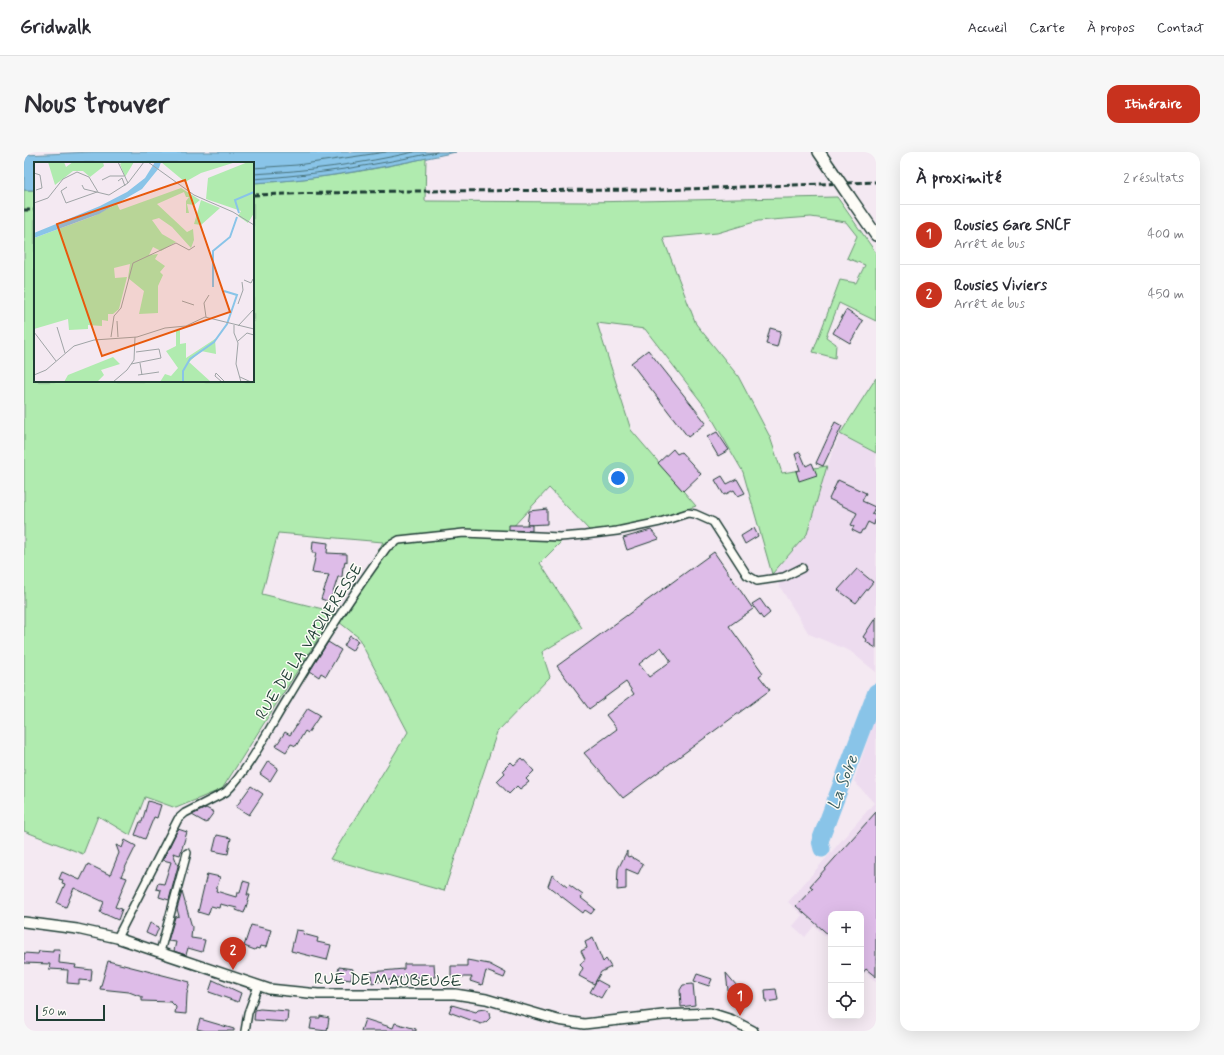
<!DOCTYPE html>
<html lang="fr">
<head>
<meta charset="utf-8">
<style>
	body { margin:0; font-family:Mynerve,sans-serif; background:#f7f7f7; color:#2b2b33 }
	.controls { position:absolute; right:12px; bottom:12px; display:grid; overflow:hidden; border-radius:8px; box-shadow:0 4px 16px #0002 }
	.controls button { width:36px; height:36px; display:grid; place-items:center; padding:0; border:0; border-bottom:1px solid #e1e1e2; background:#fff; color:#2b2b33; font:20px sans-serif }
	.scale { position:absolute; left:12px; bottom:10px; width:69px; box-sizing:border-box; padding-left:4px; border:2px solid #1f3d34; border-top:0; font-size:11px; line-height:14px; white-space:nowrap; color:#1f3d34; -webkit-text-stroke:3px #fdfcf7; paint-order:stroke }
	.you { position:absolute; left:594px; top:326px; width:14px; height:14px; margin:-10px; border:3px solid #fff; border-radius:50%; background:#1a73e8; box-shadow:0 0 0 6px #1a73e833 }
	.badge { display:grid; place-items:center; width:26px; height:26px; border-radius:50%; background:#c8321e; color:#fff; font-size:13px; font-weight:700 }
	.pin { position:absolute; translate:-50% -33px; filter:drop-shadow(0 1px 2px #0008) }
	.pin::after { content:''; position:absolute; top:21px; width:14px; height:12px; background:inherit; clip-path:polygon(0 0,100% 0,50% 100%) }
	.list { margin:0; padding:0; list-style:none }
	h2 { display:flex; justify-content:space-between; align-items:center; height:52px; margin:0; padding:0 16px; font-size:17px }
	h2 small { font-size:13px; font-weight:400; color:#7c7c81 }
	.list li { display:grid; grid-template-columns:26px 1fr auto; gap:12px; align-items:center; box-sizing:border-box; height:60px; padding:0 16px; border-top:1px solid #e1e1e2 }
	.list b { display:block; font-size:15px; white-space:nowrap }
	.list p { margin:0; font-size:13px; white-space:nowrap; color:#7c7c81 }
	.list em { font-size:13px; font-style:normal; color:#7c7c81 }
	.icon { flex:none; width:22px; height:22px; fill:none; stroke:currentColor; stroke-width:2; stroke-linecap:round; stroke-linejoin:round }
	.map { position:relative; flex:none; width:852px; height:879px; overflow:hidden; border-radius:12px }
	header { display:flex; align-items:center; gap:24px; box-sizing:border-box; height:56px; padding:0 20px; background:#fff; border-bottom:1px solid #e1e1e2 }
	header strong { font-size:19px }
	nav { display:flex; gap:22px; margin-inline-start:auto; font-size:14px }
	.intro { display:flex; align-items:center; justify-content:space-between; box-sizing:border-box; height:96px; padding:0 24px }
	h1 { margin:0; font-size:28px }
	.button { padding:10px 18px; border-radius:12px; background:#c8321e; color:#fff; font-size:14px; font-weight:700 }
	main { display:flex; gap:24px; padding:0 24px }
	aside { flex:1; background:#fff; border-radius:12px; box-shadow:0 4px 16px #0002 }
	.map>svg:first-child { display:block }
</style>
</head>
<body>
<header>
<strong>Gridwalk</strong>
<nav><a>Accueil</a><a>Carte</a><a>À propos</a><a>Contact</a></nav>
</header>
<div class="intro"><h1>Nous trouver</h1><a class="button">Itinéraire</a></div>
<main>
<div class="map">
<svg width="852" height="879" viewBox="0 0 852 879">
	<rect width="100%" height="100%" fill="#f4e9f2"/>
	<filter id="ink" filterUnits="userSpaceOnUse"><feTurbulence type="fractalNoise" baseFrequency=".025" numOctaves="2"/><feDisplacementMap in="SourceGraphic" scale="8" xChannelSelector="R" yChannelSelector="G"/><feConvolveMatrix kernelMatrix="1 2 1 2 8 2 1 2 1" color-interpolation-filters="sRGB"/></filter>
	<g filter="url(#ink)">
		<!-- built -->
		<g fill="#eddcef">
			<path d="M816,282L852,301V520L826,499L785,482L748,422L783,382L803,314Z"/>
			<path d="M852,562V830L837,816V762H807V789L790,774L781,785L769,774L778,763L764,750L850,651L830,629Z"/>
		</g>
		<!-- green -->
		<g fill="#b0ebaf" stroke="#689472">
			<path d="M402,6L401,49L564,50L813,45L852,101V169L815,151L802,185L812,192L811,206L789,200L816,128L832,131L841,113L823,106L833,84L822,70L787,65L734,69L693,81L639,86L672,172L714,224L746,285L758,321L803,314L783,382L748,422L719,320L682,256L621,177L573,171L607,278L672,354L617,372L566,379L525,336L485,379L538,389L516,411L558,476L518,500L526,525L473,580L420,739L306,707L384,580L334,485L315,470L359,390L254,381L238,442L311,460L198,637L152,656L121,645L106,683L74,664L59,702L0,679V38H11V229H229V31C287,28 346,19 402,6Z"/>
			<path d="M852,226V301L816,282Z"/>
		</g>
		<!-- water -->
		<path fill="#89c4e8" stroke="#5f8ea0" d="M68,0H432C365,14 298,28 229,31V11H11V38H0V3Z"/>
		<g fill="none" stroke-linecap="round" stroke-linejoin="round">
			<!-- shore -->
			<g stroke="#49737c" stroke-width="1">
				<path d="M229,16L273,13L362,0"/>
				<path d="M229,22C283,19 337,12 390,0"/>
				<path d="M229,27C291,23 352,13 413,0"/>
			</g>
			<!-- river -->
			<path stroke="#89c4e8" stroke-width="17" d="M798,697L796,689L852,540"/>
		</g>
		<!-- building -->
		<g fill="#debce8" stroke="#1f3d34" fill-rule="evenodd">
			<path d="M822,158L839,169L826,191L809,181Z"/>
			<path d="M746,176L757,179L753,195L742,192Z"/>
			<path d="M624,198L682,271L664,285L607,211Z"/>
			<path d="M811,270L818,274L799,314L792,311Z"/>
			<path d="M693,280L705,298L694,304L683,285Z"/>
			<path d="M649,297L653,302L657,300L677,322L659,339L634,311Z"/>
			<path d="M776,300L782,314L788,311L793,323L775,329L772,319L776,318L771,302Z"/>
			<path d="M698,324L703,332L713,327L721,341L714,344L710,338L700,343L691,328Z"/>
			<path d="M814,328L842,341L838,349L851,355L848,362L852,364L850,373L844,370L840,378H838L836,382L828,378L830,374L827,373L833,361L805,347Z"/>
			<path d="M523,357V372L503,373L505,359Z"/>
			<path d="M485,373H508V379L485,378Z"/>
			<path d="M730,376L734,384L721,392L717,384Z"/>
			<path d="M627,378L635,387L603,398L599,386Z"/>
			<path d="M289,389L304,391L303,401L323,402V410L321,409L320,415H319L318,425H314L306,450L297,447L305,423L288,421L292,401H288Z"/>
			<path d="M690,400L729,457L705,474L739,521L735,524L746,538L599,646L560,601L593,577L582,563L610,542L602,530L565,557L533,514ZM637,495L647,509L625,525L615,512Z"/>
			<path d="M833,417L849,430L832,451L814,438Z"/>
			<path d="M736,447L746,461L739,467L728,452Z"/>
			<path d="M852,465V496L842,490L843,488L839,485Z"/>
			<path d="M326,484L334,489L328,499L320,494Z"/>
			<path d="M304,490L317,498L302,524L297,521L295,525L286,519Z"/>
			<path d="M284,556L296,563L284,581L281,579L272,594L267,592L262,600L252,594L261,580L266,583Z"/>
			<path d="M498,606L510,619L502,627L505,630L496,637L493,634L485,642L473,629L481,621L479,618L487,610L490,613Z"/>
			<path d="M244,609L254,616L246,629L236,622Z"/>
			<path d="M227,634L239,642L225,663L212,655Z"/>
			<path d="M124,649L137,653L133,666L130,665L121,687L111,683L116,670H118Z"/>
			<path d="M182,656L190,660L182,671L168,663Z"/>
			<path d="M852,660V825L842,817L837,823V762H807V785L772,754L789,736L786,734Z"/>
			<path d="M154,677L163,680L156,703L149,701L154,714L145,748L135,745L137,738L132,737L134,731L140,732L147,710L139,708Z"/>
			<path d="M193,683L207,686L204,702L189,699Z"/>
			<path d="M101,688L112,694L97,724L103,726L91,755L98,757L94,768L76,760L80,750L50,736L42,755L33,751L41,732L38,731L39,728L35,727L38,720L56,728L64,712L86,723L95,701L92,693L98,696Z"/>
			<path d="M603,699V704L605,705L606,704L619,712L614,722L602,717V737L593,738L594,717Z"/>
			<path d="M183,722L196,725L192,739L212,745L213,741H216L219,729L226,731L223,743H226L220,761L212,758L213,756L196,752L195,756L187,754L184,763L174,760Z"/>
			<path d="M528,723L543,735L545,733L559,743L557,746L571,757L567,762L561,758L559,761L524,734Z"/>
			<path d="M158,740L168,775L167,786L181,788L178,800L164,796L162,803L150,799L152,790L144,789L151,765L155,764L153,757Z"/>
			<path d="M126,771L135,775L131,785L122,781Z"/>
			<path d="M227,773L247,778L242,795L236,794L235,797L232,796L231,798L220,794Z"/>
			<path d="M272,778L280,779L279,782L294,786L293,790L307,793L303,808L267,799Z"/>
			<path d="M569,786L579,810L582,807L587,815L577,820L570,832L555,824L559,816L556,813L561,807L557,799L563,796L561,790Z"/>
			<path d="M29,797H36L35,811L52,813L51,816L68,818L67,829L55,828V832L43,831L44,818L25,817L26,812L0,811V801L14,802L15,799L29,800Z"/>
			<path d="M443,808L465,812L482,821L480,826L462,819L458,833L446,829L448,825H427V814H443Z"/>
			<path d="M84,809L166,830L163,842L162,862L151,861L152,855L147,850L118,849V845L105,840L76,837Z"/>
			<path d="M380,812H410L411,825H405V828H398V825L371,826V827L348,831L347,820L380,817Z"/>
			<path d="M315,815L329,817L327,828L313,826Z"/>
			<path d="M702,821L718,840L705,847L704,838Z"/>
			<path d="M673,822L688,827L685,834L670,829Z"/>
			<path d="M189,828L217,841L214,850L185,840Z"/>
			<path d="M573,828L584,834L577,846L566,840Z"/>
			<path d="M669,832L671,853L657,855L656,838L659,833Z"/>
			<path d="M752,837L754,848L742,850L741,838Z"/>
			<path d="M428,853L452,860L454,858L461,857L465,860L466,866L462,870L457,872L425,860Z"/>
			<path d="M236,857L264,859L263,870L230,868L231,858Z"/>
			<path d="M296,864L305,866L303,879L286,877L288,866H296Z"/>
			<path d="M176,867L210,877V879H181L173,877Z"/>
			<path d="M341,867L369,876L371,871L392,877V879H337Z"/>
		</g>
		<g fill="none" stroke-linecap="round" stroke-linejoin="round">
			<defs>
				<g id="minor">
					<path d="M93,786L154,667L161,661L202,640C224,619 247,573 264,546C295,494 327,444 363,395L375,388L440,381L536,385L561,383L593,379L636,370L664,361L671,362L689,370L723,423L733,429L760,425L778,416"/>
					<path d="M136,800L163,701"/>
					<path d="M221,879L224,861L234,834"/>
				</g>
				<path id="tertiary" d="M0,770L53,777L93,786L245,837L294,842H431L462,847L534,868L560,872L639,863L686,861L708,868L729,879"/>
				<g id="secondary">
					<path d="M795,0L808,19"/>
					<path d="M825,44L852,83"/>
				</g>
			</defs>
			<!-- minor casing -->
			<use href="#minor" stroke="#1f3d34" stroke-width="10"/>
			<!-- tertiary casing -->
			<use href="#tertiary" stroke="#1f3d34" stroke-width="12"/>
			<!-- secondary casing -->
			<use href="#secondary" stroke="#1f3d34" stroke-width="14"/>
			<!-- minor -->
			<use href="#minor" stroke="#fdfcf7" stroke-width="7"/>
			<!-- tertiary -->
			<use href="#tertiary" stroke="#fdfcf7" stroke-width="9"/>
			<!-- secondary -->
			<use href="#secondary" stroke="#fdfcf7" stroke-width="11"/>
			<!-- rail -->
			<g stroke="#1f3d34" stroke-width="3" stroke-dasharray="6 3" stroke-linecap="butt">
				<path d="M229,43L377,39L636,38L852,30"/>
				<path d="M0,58H11"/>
			</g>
			<defs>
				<path id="secondary-bridge" d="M808,19L825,44"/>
			</defs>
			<!-- secondary-bridge casing -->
			<use href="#secondary-bridge" stroke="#1f3d34" stroke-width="14" stroke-linecap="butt"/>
			<!-- secondary-bridge -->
			<use href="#secondary-bridge" stroke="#fdfcf7" stroke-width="11"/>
		</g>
	</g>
	<g text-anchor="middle" stroke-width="3" stroke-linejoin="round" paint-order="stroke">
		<!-- street labels -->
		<g font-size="16" fill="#1f3d34" stroke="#fdfcf7">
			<text transform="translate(284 489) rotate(-57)" y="6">RUE DE LA VAQUERESSE</text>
			<text transform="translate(364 827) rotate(1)" y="6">RUE DE MAUBEUGE</text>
		</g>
		<!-- water labels -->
		<g font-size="17" font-style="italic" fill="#3a5f61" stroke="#fdfcf7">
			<text transform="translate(818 630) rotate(-69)" y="6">La Solre</text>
		</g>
	</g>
	<!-- overview -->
	<g transform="translate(10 10)">
		<rect width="220" height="220" fill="#f4e9f2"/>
		<path d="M14,0H30L32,5L39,0H69L70,4L56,15L49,9H39L21,23ZM89,0H100L91,15L86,2ZM127,0H202L167,11L151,20ZM214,0H220V51L214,61L204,54L207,49L172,37L174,16ZM147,26L166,38L160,43L153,42L155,51H152V39L155,35H152L150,30L123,42L153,70L159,67L160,78L157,86L138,65L125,56L118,58L128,72L142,80L127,89L119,85L115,93L124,92L121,97L131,104L126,110L129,113L124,124V151L105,152L110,129L94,116L96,102L80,106L81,116L93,115L85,147L79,152H74V159L68,158V164L54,163V167L35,168L34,157L0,167V76L60,54L83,42L86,48ZM167,38L186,46L167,63L160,62ZM146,168V182L152,181V196L181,177L182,192L167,189L155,200L177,220H126L131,212L137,214L144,206L132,189L142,184V169ZM79,195L86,202L67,208L70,213L63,220H30L34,213Z" fill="#b0ebaf"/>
		<path d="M121,0H127L125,6L108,27L65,52L0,76V71L66,44L93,30L111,16Z" fill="#89c4e8"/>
		<path fill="none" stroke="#89c4e8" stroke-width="2" d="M205,51L201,38L220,30M179,125V89L196,75L203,55M149,220V209L156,197L180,180L193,162L203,133L190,129"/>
		<path fill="none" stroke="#9fa4a6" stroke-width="1" d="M84,0L94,21M114,0L160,33L199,50L220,63M0,11L6,13L8,26L2,28M68,18L76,14H90M84,19L88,16L91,24M48,23L50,27L75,33L94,21L110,0M33,25L27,29L32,41L63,30M0,41L14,36L29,17L43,10L55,15L64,30M210,118L217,121L219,117M148,139L160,143M204,142L209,128L208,120M172,155L170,141L175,133M83,159L84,175M200,163V171L204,181L202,202L207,220M204,164L220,147M23,165L31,191M0,170L22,199M77,175L80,154L87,146L99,101L142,81L155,88L161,84M204,179L213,171L220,173M106,201L108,213M97,202L127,196L125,187L102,190M0,213L12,208L40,184L60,178L103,175L131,166L152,164L171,155L220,167M104,213L125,210M206,215L217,220M79,220L93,208L100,198L101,175M188,220L181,214L182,211L191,220"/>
		<path fill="#e8590c" fill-opacity="0.15" stroke="#e8590c" stroke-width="2" d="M151,18L196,150L68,194L23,62Z"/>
		<rect width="220" height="220" fill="none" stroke="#1f3d34" stroke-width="2"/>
	</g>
</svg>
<div class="controls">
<button>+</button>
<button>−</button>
<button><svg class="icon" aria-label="locate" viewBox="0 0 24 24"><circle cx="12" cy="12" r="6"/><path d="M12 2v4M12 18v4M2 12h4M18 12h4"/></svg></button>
</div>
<div class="scale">50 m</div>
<div class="you"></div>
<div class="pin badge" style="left:716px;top:864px">1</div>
<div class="pin badge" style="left:209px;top:818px">2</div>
</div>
<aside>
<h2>À proximité<small>2 résultats</small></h2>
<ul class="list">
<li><span class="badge">1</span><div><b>Rousies Gare SNCF</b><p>Arrêt de bus</p></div><em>400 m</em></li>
<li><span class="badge">2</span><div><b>Rousies Viviers</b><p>Arrêt de bus</p></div><em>450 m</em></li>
</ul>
</aside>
</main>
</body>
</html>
